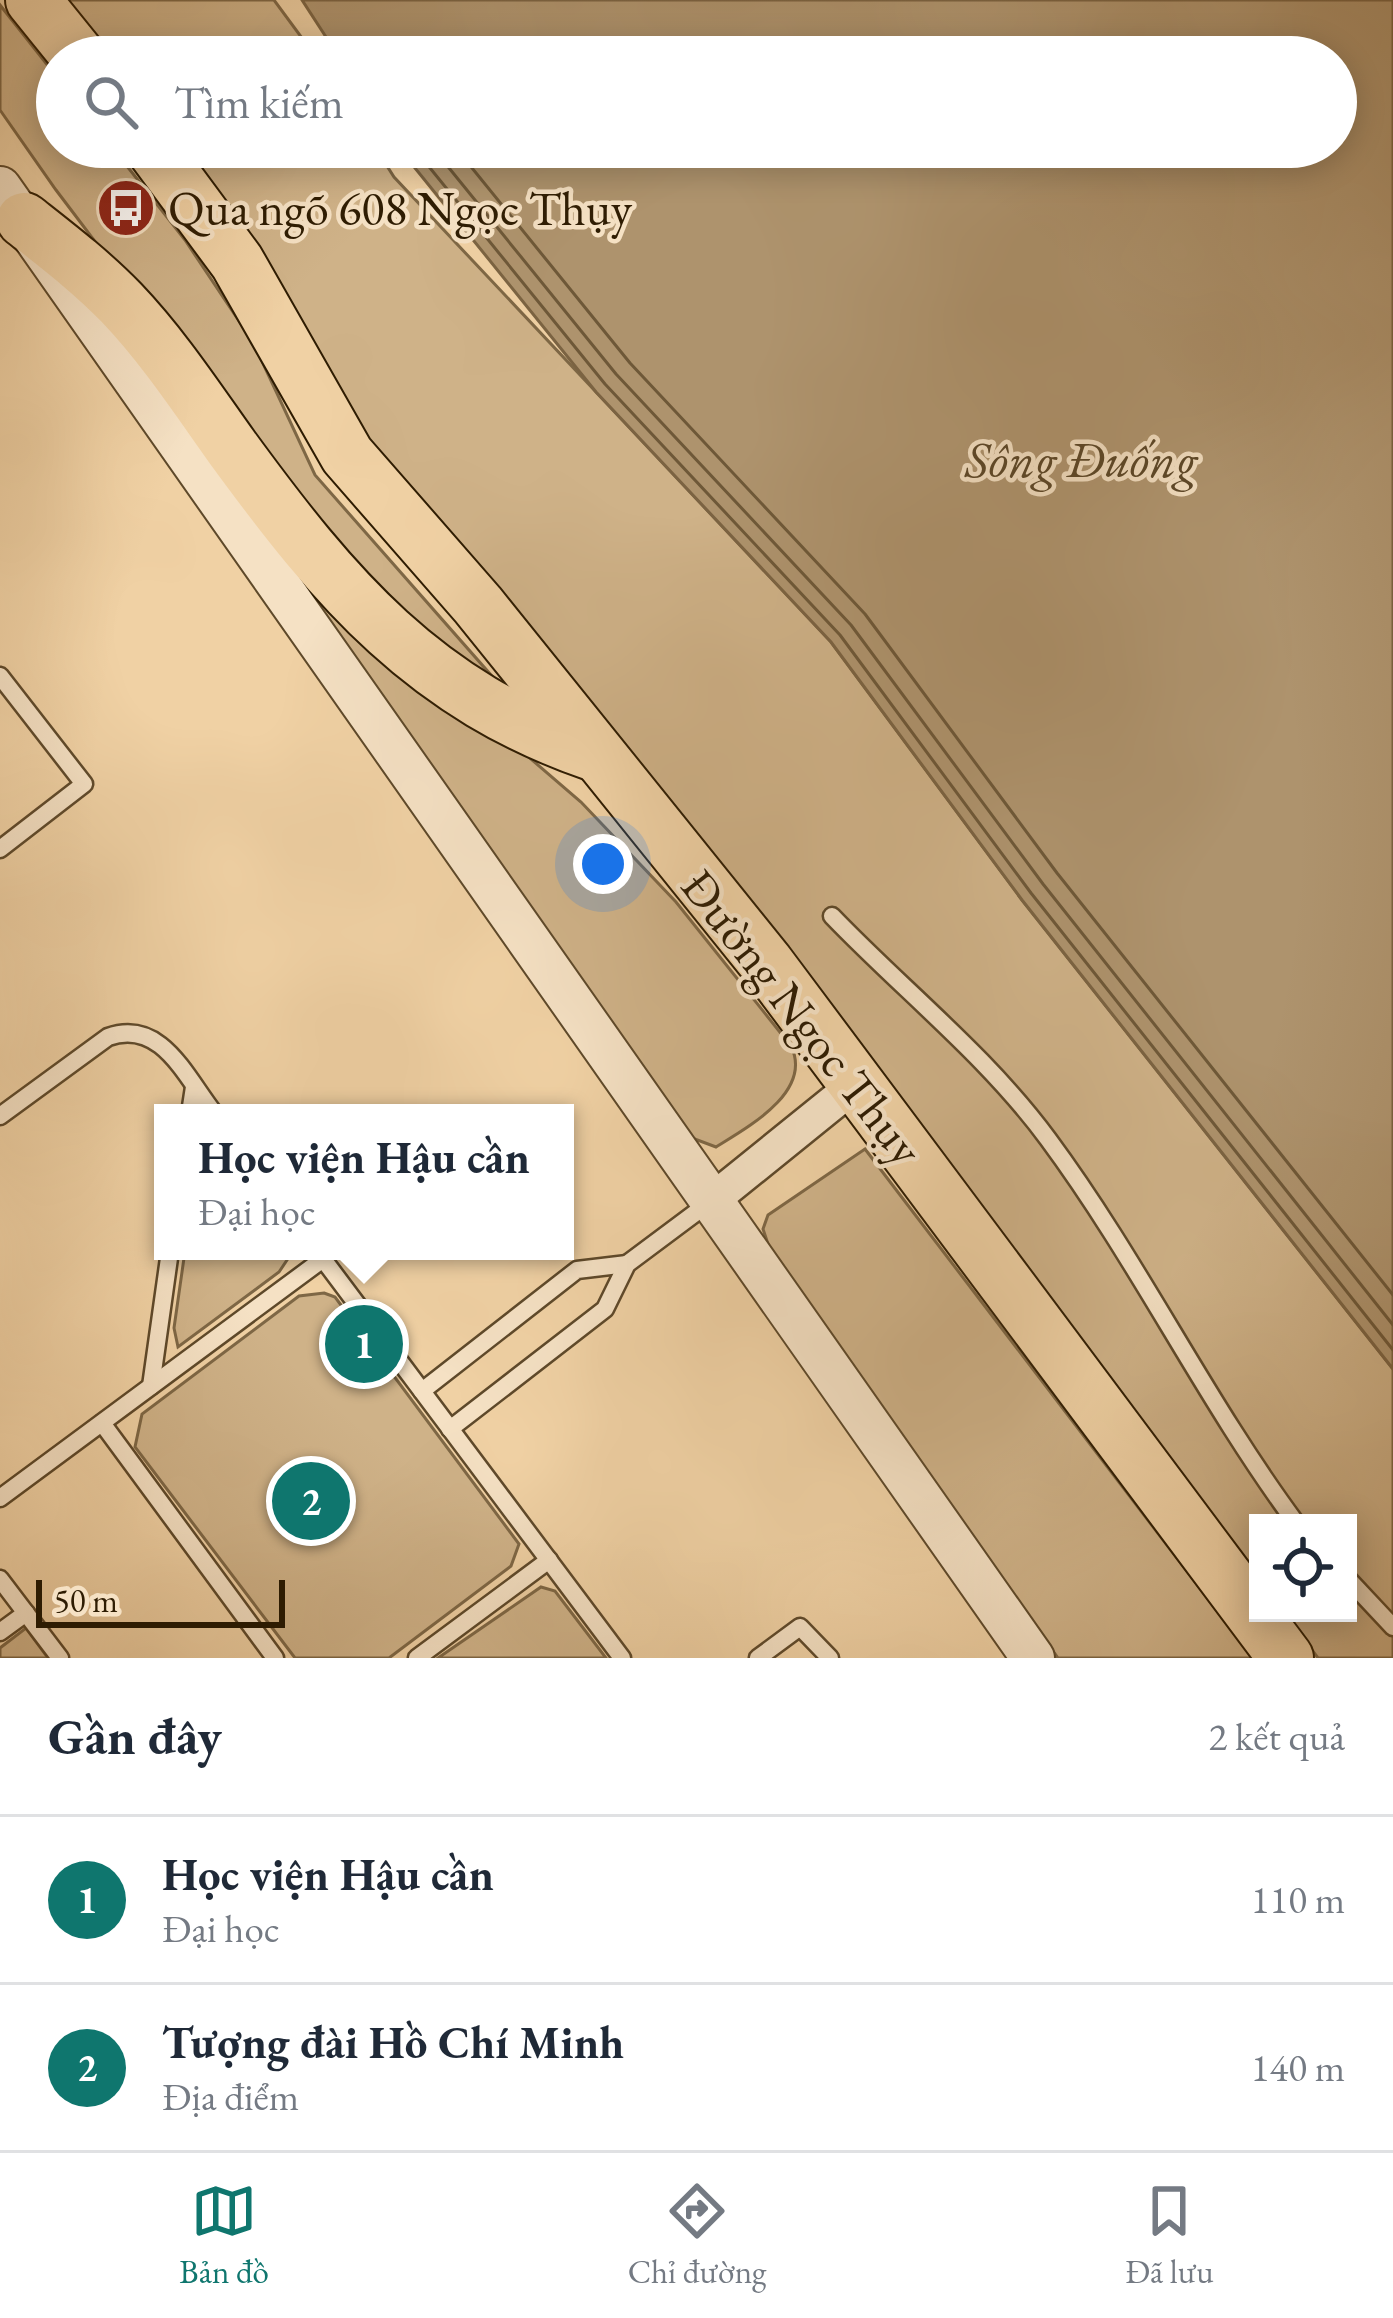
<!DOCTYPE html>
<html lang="vi">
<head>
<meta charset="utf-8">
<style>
	body { margin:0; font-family:"EB Garamond",serif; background:#f6f6f7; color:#1f2937 }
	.controls { position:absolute; right:36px; bottom:36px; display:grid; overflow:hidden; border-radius:0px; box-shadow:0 6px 30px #0003 }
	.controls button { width:108px; height:108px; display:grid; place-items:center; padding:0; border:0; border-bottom:3px solid #e0e1e3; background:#fff; color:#1f2937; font:60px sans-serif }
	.scale { position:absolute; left:36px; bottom:30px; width:249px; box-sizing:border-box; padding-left:12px; border:6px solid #2e1c02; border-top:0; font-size:33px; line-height:42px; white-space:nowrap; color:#2e1c02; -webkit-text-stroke:9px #f5e1c4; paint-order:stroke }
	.you { position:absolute; left:603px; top:864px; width:42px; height:42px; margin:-30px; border:9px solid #fff; border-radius:50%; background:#1a73e8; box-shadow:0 0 0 18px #1a73e833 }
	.badge { display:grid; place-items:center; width:78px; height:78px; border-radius:50%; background:#0f766e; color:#fff; font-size:39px; font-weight:700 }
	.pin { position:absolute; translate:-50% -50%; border:6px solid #fff; box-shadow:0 3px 12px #0006 }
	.popup { position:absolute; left:154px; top:1104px; width:420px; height:156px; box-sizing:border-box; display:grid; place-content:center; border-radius:0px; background:#fff; filter:drop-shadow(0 3px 9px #0005); font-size:39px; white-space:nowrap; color:#747a83 }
	.popup b { font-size:45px; color:#1f2937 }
	.popup::after { content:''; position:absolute; left:50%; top:100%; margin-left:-24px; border:24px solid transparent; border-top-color:#fff }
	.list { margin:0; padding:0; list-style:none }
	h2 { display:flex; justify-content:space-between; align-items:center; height:156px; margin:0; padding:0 48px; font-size:51px }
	h2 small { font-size:39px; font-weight:400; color:#747a83 }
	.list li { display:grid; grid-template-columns:78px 1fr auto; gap:36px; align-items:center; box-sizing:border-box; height:168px; padding:0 48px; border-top:3px solid #e0e1e3 }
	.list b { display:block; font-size:45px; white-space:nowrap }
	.list p { margin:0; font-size:39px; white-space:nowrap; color:#747a83 }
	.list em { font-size:39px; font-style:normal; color:#747a83 }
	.icon { flex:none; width:66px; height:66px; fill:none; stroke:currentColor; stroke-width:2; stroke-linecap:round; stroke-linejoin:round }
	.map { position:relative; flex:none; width:1393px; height:1658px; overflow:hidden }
	.search { position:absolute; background:#fff; box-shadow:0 6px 30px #0003; left:36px; right:36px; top:36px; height:132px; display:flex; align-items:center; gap:30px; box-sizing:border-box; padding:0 42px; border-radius:66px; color:#747a83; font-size:45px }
	.sheet { height:492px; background:#fff }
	nav { display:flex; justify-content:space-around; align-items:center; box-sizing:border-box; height:168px; border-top:3px solid #e0e1e3; background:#fff; font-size:33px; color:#747a83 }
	nav a { display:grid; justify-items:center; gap:6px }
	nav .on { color:#0f766e }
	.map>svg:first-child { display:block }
</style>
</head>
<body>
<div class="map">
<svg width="1393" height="1658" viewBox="0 0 1393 1658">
	<rect width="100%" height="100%" fill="#f0d1a4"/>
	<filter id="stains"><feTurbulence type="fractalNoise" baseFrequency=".00167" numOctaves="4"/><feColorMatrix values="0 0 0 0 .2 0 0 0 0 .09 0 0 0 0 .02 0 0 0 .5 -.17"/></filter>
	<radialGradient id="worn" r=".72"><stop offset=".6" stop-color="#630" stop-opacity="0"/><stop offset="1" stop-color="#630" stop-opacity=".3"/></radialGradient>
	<!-- green -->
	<g fill="#cfb288" stroke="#7e6745" stroke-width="3">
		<path d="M50,0H274L316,57H93Z"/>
		<path d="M0,5L57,77V147H112L185,240L253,342L315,475L520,708L359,590L56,190L0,110Z"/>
		<path d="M163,147H375L394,177L831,642L1022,900L1393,1369V1658H1318L1284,1613H1348V1523H1258V1579L388,485Z"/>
		<path d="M146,360L496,729L581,802L676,902L791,1046C813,1091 750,1126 716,1147L692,1138Z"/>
		<path d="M865,1149L1253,1658H1058L769,1247L763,1229L768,1215Z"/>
		<path d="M185,1251H293L279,1272L178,1347L174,1328Z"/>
		<path d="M324,1293L335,1297L519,1544L511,1566L389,1658H295L135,1447L142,1414L299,1296Z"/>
		<path d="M541,1587L555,1591L606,1658H438Z"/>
		<path d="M26,1628L48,1658H0V1648Z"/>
	</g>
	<!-- water -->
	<path fill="#ae936d" stroke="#7b6342" stroke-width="3" d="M302,0H1393V1369L1022,900L831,642L596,392L398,147H1336V57H339Z"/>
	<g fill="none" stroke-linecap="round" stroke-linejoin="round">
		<!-- shore -->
		<g stroke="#6e5838" stroke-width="3">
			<path d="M413,147L605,384L840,635L1031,893L1393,1350"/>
			<path d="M432,147L616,374L851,625L1043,884L1393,1325"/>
			<path d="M455,147L630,363L865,614L1057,873L1393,1295"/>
		</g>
		<defs>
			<g id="service">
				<path d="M0,676L84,784L0,849"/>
				<path d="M832,916C903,990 987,1056 1048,1139C1139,1262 1205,1400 1296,1523"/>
				<path d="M190,1113L194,1087"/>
				<path d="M0,1116L108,1037C161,1018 185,1076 214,1113"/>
				<path d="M317,1251L622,1658"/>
				<path d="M151,1386L170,1251"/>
				<path d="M422,1391L577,1270L627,1264"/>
				<path d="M102,1423L275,1658"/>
				<path d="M450,1429L605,1309L627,1264L710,1202"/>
				<path d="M0,1498L323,1259"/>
				<path d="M0,1579L60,1658"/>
				<path d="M1348,1579L1393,1627"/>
				<path d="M0,1632L26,1613"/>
				<path d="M417,1658L549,1560"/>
				<path d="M758,1658L800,1627L830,1658"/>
			</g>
			<path id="minor" d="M710,1202L856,1084"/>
			<path id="tertiary" d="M0,188L1033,1658"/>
			<g id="primary">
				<path d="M33,0L79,57"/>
				<path d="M152,147L237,262L347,455L478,605L767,964L1286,1658"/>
				<path d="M24,220C57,246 91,272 121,303C163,347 197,399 232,448C335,589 425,696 595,754"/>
			</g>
		</defs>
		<!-- service casing -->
		<use href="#service" stroke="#5e492a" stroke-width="21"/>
		<!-- minor casing -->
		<use href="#minor" stroke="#5e492a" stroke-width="38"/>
		<!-- tertiary casing -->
		<use href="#tertiary" stroke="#5e492a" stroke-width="46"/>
		<!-- primary casing -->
		<use href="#primary" stroke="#2e1c02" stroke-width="58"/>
		<!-- service -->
		<use href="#service" stroke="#f5e1c4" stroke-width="16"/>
		<!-- minor -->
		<use href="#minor" stroke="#f5e1c4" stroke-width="33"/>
		<!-- tertiary -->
		<use href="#tertiary" stroke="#f5e1c4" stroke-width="42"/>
		<!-- primary -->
		<use href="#primary" stroke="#f0d1a4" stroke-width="54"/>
	</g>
	<!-- icons -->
	<defs>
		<symbol id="bus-disc" viewBox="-11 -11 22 22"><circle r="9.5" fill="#8f2418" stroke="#f5e1c4"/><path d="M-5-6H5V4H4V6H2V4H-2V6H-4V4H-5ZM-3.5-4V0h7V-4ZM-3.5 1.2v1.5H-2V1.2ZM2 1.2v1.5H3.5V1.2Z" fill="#fff"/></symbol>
	</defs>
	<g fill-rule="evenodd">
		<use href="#bus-disc" x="93" y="175" width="66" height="66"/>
	</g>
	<g text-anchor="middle" stroke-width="9" stroke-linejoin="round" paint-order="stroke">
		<!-- poi labels -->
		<g font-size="48" fill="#2e1c02" stroke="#f5e1c4" text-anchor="start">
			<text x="168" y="225">Qua ngõ 608 Ngọc Thụy</text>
		</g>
		<!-- street labels -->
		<g font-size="48" fill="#2e1c02" stroke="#f5e1c4">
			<text transform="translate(803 1017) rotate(52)" y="17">Đường Ngọc Thụy</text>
		</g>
		<!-- water labels -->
		<g font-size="51" font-style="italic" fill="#5b4627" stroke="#f5e1c4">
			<text x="1081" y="477">Sông Đuống</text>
		</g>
	</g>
	<rect width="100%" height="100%" filter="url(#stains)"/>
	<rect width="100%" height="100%" fill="url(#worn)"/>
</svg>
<div class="controls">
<button><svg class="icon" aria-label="locate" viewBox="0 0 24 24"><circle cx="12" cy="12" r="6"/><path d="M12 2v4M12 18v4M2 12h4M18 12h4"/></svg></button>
</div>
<div class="scale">50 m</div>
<div class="you"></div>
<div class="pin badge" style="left:364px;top:1344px">1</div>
<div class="popup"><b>Học viện Hậu cần</b>Đại học</div>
<div class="pin badge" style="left:311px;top:1501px">2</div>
<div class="search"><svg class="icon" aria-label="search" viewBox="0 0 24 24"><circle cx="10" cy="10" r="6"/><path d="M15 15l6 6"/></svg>Tìm kiếm</div>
</div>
<section class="sheet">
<h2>Gần đây<small>2 kết quả</small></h2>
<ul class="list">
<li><span class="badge">1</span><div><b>Học viện Hậu cần</b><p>Đại học</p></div><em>110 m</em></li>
<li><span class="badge">2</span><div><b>Tượng đài Hồ Chí Minh</b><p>Địa điểm</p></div><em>140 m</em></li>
</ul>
</section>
<nav>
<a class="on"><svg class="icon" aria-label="map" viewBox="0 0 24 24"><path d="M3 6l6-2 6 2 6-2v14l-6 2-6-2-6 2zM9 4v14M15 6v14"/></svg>Bản đồ</a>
<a><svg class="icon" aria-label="directions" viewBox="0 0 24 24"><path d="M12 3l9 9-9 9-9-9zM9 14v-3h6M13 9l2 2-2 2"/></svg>Chỉ đường</a>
<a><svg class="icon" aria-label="saved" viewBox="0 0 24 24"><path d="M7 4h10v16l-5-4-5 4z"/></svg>Đã lưu</a>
</nav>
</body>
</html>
